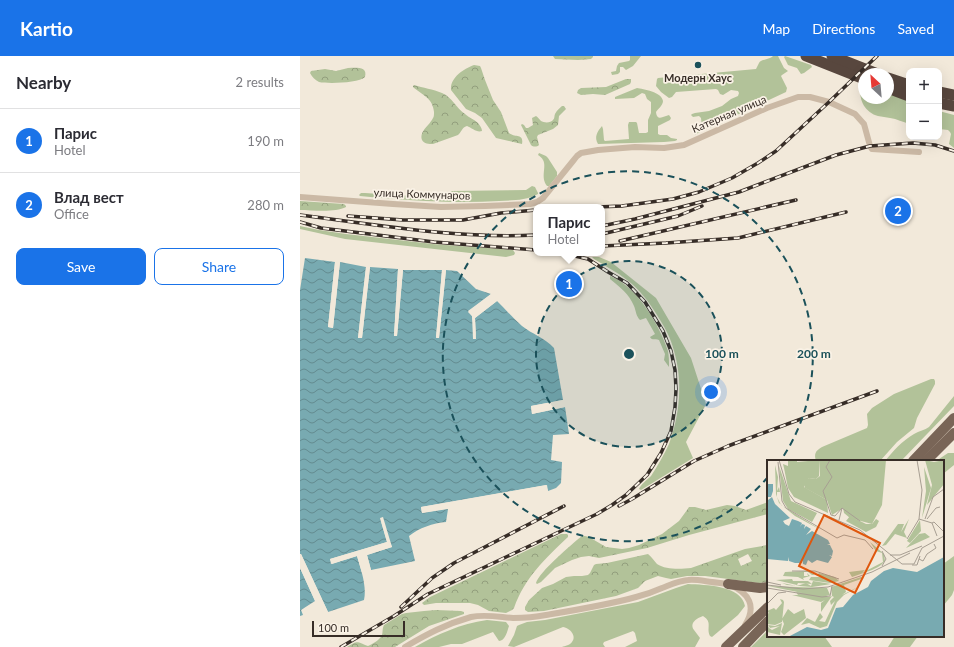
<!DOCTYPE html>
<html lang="en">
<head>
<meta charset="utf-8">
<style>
	body { margin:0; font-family:Lato,sans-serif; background:#f2f2f3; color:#2b2b33 }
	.controls { position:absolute; right:12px; top:12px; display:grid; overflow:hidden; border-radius:8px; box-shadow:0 4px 16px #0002 }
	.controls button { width:36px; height:36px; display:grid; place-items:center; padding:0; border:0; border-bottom:1px solid #e1e1e2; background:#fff; color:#2b2b33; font:20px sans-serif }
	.compass { position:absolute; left:558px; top:12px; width:36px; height:36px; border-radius:50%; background:#fff; box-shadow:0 4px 16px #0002; rotate:334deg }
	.scale { position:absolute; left:12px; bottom:10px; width:93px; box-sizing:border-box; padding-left:4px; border:2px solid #372d27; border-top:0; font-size:11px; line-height:14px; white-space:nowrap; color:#372d27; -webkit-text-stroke:3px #faf2e6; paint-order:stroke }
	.you { position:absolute; left:411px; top:336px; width:14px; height:14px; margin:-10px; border:3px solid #fff; border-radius:50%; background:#1a73e8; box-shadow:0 0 0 6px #1a73e833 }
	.badge { display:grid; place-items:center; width:26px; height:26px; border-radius:50%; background:#1a73e8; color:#fff; font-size:13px; font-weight:700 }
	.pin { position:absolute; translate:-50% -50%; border:2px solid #fff; box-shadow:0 1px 4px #0006 }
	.popup { position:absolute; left:233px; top:148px; width:72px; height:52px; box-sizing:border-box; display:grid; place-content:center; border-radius:8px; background:#fff; filter:drop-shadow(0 1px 3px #0005); font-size:13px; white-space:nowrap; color:#7c7c81 }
	.popup b { font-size:15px; color:#2b2b33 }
	.popup::after { content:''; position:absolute; left:50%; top:100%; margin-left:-8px; border:8px solid transparent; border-top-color:#fff }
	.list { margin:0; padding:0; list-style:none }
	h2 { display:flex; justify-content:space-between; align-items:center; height:52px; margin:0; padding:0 16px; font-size:17px }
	h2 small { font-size:13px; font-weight:400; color:#7c7c81 }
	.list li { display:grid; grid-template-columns:26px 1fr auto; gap:12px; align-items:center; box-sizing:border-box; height:64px; padding:0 16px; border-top:1px solid #e1e1e2 }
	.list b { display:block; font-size:15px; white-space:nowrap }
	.list p { margin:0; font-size:13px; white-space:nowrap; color:#7c7c81 }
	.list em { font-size:13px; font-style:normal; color:#7c7c81 }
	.actions { display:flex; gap:8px; padding:12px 16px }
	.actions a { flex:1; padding:9px 0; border:1px solid #1a73e8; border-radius:8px; text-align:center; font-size:14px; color:#1a73e8 }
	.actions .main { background:#1a73e8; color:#fff }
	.map { position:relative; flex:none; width:654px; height:591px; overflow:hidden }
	header { display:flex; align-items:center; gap:24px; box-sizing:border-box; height:56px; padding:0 20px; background:#1a73e8; color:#fff }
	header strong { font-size:19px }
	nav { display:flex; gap:22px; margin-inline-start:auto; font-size:14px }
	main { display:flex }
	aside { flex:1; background:#fff }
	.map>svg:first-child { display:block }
</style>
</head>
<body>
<header>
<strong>Kartio</strong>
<nav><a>Map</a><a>Directions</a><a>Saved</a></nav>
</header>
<main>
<aside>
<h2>Nearby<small>2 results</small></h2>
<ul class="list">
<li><span class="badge">1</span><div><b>Парис</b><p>Hotel</p></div><em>190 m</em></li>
<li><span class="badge">2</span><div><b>Влад вест</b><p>Office</p></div><em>280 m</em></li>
</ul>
<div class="actions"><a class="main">Save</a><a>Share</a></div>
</aside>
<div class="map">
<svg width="654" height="591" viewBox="0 0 654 591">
	<defs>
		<pattern id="forest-crowns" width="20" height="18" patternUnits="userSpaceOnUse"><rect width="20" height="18" fill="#b2c299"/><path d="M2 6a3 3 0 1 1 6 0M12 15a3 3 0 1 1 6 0" fill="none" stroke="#929e7d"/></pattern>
		<pattern id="water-waves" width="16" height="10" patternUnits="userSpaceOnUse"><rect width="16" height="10" fill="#78aab1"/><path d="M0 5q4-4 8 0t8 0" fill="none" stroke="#638b90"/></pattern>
	</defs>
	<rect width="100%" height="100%" fill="#f2e9da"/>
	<!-- green -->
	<g fill="#b2c299">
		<path d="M330,0H341L333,10L326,14L323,11H320V16L318,18L312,19L311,16L316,15L317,10L319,7L329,5L330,4Z"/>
		<path d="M473,0H478L484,12L488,15L482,19L481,20L487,32L486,36L396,78L395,79L394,77L399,75L402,72L401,62L399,60L393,61L391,59L392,58L395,57L409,55L422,50L431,43L438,40L439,37L438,35L431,34L423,39L420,38L418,34L416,33L376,36L372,41L369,42L361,36L356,30L357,23L358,22L456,13C457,11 458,9 459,7C461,3 469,4 473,0Z"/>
		<path d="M485,0L511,9L512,11L504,17L501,18L497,12L488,9L484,1Z"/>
		<path d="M562,31H564V42H588V38L596,40L609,46V68C603,66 597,63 590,62C586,61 582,61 578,60C566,57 558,44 561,32Z"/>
		<path d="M337,32C343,33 362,36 363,45C363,49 358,53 356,56C357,66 364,60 369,59L371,62L370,64L358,70V78L360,79H367L371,82L377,83V84L375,85L364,86L298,88C294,81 297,76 302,70L303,73L304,84L305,85L329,83L328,69L329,66H336L337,67L339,77H346L348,76V64L351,57V46L347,43L345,38L342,37L334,42L315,43V41Z"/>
		<path d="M639,55L654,59V92L649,88L651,78L650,76L648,74L639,73Z"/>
		<path d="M239,97L246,100L248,102L257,116V120L249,130H247C240,121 247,111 243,104C242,102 240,100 238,99Z"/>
		<path d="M232,130L235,131L238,137V138C226,145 212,144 199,145C153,148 106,144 60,140L59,139L61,137H65L94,139L143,141L152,135L226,134Z"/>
		<path d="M0,170L19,174L46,178L133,188L213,194L215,197L214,199L206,201L45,183L0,173Z"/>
		<path d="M294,201H299L311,206L356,242L391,302L406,348L386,386L393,402L341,434L339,433C341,428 347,424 351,420C358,409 364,399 369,388C380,359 383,325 374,295C371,282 364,270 357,259C349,246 340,234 327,224C317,216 305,210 294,203L292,201Z"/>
		<path d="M310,220C337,230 360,270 368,295C369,300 369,306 369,311L364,304L365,298L359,284C356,282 352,285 350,281L355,278L346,262L340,264C336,260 336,255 334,250C329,238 320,231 310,223Z"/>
		<path d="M631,323H634L635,325V328L617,362L614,372L597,386L580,405H516C514,398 515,395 522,391L567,372L568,369L567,358L572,352L594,338Z"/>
		<path d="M654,340V350L601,405H585C594,394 602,385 614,378C619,375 625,374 629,371Z"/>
		<path d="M648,397H654V409L643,418V405H636Z"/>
		<path d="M654,500V534L652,539L643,550V508Z"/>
		<path d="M388,528C405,529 441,529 445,550L438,559L412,581L410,580C406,572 413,566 403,560C397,562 389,567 394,574C396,577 398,579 400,582L395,591H325L337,585L335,577L333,575L304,586L303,588L305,591H262C265,590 270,589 272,586C277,580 270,572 263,571L214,591L208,590L214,579L217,570L219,569L227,566L245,564L338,546L376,532Z"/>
		<path d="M187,564L206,566L209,570C207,576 205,585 199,585L193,576L162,588H151L139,591H115C138,578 160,568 187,564Z"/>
		<path d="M468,574V580H524L532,591H451Z"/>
		<path d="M595,580H618L610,591H588Z"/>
	</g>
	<!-- forest -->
	<g fill="url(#forest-crowns)" fill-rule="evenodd">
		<path d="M253,0H293V1L291,3L278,4L255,3Z"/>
		<path d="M174,9L180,10L181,12L185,24L193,44L201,56L209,77C215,82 224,77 222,88L196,82L182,62L175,57L166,53L151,34C150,22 163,13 174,9Z"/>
		<path d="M48,12C56,12 68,10 65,21C59,27 28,28 19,26C15,24 12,21 10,17L11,15L25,13L36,15Z"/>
		<path d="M326,23H331V26L330,28L305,39L293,38L281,39L277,37L278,34L281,32L306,31Z"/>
		<path d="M114,29C123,32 133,33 142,37C152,41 156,52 165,58C169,62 174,63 178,67C180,70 182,72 182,75C177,77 172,72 167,70C161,72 162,76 158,79L133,88C129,88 124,88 122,84C119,75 130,69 133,62C134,61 134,58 134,56C133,42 122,39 113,31V30Z"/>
		<path d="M262,50H264L266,53L259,60L258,69L253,73L238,79L237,81L239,89C237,91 233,91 231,89L221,69L222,68L224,69L226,72H228L233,69L232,62L236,60C238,61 239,63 241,65C244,67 251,67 253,64C255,62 254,60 255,58C257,54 260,52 262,50Z"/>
		<path d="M0,145L44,148L46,150V151C35,157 12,154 0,154Z"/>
		<path d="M468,446V458L389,479L347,492L299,502L289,500L281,501L272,504L255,512L241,526L237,528L236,527C239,516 272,488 282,480H285L289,481L306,491L322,493L329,492L339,489L362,478L379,465L387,454L389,451H395L406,454L427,449L435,450L446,454Z"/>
		<path d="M261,478H267L268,479V481C245,503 225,521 214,552L212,554L206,557L189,555L178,549L170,547H136L124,549L122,547L130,541Z"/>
		<path d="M468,489V526L459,527L405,520H387L371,523L366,522L358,520L345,525L338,532L316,540L244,555L228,556L225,554V551L229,544L242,532L253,528L266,521L274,520H282L288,519L290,517L294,509L296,508L307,507L348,498C352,501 354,505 357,508C366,514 381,513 391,512L445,493ZM448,498L452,505L441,510L438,503Z"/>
		<path d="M136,554L161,555L164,556V558L129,570L95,591H47C59,584 56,586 68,590C72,588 80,584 82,579C83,576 82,573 84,569L102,558L106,557L124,555Z"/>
	</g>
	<!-- water -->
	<g fill="url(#water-waves)">
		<path d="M5,202L35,206L28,271L33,272L40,206L66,211L58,282H62L70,211L98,213L94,280H97L103,214H142L136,281L139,282L146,214L157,215L176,233L191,238L168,255L172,260L176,283L175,262L197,245C205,253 213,262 222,270C232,278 245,282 254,292L263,344L231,350L232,358L265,351L269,378L253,379L251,404L262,406L261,427L256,432L248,435L246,429L121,451L122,457L148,453L146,466C133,467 119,472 109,480L115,505L71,514L67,499L92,491L80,462L87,486L30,503L32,508L57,500C61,514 67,530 64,544L28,556L1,498H0V234Z"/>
		<path d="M0,512L15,545L1,554L3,559L0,560Z"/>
	</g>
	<!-- pier -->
	<g fill="#f2e9da">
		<path d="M35,206H37L30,270H32L38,206H40L33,272L28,271Z"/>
		<path d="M66,211H68L60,278L68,211H70L62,282H58Z"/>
		<path d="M98,213H100L97,255L101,213L103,214L97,280H94Z"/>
		<path d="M142,214H144L142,231L144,214H146L139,282H136Z"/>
		<path d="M191,238L193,239L171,256L174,260L196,243L197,245L175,262L176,283H173L172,260L168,256Z"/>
		<path d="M263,344V346L233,352L234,355L264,349L265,351L232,358L231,350Z"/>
		<path d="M247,429L248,435H246L245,431L123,453L124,455L148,451L150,452L122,457L121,451Z"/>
		<path d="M83,461L92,491L67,499L71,514L69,515L65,497L89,490V487L32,504L33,505L58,498L64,517H62L57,500L31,508L30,503L87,486L80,462Z"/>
		<path d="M0,498H1L28,556L27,557L0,501Z"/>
		<path d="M0,510L2,511L17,544L16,547L0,512Z"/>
	</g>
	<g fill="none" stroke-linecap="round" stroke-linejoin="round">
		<!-- street -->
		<g stroke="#cbb9a5" stroke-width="6">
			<path d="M0,141L93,148L141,151L185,150L230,148L237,146L243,142L273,105L277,100L281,97L298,94L335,91L364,92L384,89L467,52L498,41H510L529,46L555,58L564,68L570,90L572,93L619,96"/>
			<path d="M105,591C127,578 146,568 171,561C185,558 199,561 213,562C224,562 236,561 246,559C276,554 307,549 336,541C344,539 353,536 362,532C370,529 378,525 388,524C395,523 404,525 412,526C417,527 424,527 430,529C449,537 457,550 445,569"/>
		</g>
		<!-- primary -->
		<g stroke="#796557" stroke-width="10">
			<path d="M613,405L654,362"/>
			<path d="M626,405L654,377"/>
			<path d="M428,528L460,532L468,531"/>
			<path d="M426,591L468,551"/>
			<path d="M443,591L468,565"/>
		</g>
		<!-- highway -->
		<g stroke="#58473e" stroke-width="11">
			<path d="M506,0L564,23"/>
			<path d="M532,0L578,18"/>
			<path d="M588,22L609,29"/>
			<path d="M588,32L609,40"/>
			<path d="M639,36L654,39"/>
			<path d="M639,47L654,50"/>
		</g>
		<defs>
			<g id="rail">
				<path d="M297,151L322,150L373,143L399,136L432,122L458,107L476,95L529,46L577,0"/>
				<path d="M0,159C78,169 157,183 236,179"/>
				<path d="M48,160L103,164H163L201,157L236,154"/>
				<path d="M0,166L21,172L134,186L236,194"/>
				<path d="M302,170L335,163L439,136L536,99L570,90L613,87L635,89L654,95"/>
				<path d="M302,178L378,160L402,150"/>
				<path d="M320,185L496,144"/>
				<path d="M302,190L366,187L438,182L546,156"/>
				<path d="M319,450L332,443L394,405L428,390L577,335"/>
				<path d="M101,551L132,522L154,507L264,450"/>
				<path d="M41,591L94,560L128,538L297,458L312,449L326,439L347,419L361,397L371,375L375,351L376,333L375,314L371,295L363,275L345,246L327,227L308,216L288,203L262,197"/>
			</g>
		</defs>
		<!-- rail casing -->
		<use href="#rail" stroke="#372d27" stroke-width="3.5"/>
		<!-- rail -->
		<use href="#rail" stroke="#faf2e6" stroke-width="2" stroke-dasharray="6" stroke-linecap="butt"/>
	</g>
	<!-- distance rings -->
	<circle cx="329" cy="298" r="93" fill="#1b515a" fill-opacity=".12"/>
	<g fill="none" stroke="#1b515a" stroke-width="2" stroke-dasharray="7 5">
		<circle cx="329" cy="298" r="93"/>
		<path d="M468 421A185 185 0 1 1 481 404"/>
	</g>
	<!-- markers -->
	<circle fill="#1b515a" stroke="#faf2e6" stroke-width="1.5" cx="398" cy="9" r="4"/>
	<g text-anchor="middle" stroke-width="3.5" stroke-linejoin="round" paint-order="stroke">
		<!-- poi labels -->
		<g font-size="11" font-weight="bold" fill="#372d27" stroke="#faf2e6">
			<text x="398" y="26">Модерн Хаус</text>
		</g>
		<!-- street labels -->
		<g font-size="11" fill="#372d27" stroke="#faf2e6">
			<text transform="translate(429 58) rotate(-23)" y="4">Катерная улица</text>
			<text transform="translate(122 138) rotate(2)" y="4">улица Коммунаров</text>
		</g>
	</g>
	<!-- overview -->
	<g transform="translate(467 404)">
		<rect width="177" height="177" fill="#f2e9da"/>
		<path d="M103,82L117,94L118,101L114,105L111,107L105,110L85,117L82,112L98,110L95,113L116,102L115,93L109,91ZM36,111H44L51,113L43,112L48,115H45L41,112H37V116H41L40,113L43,116L36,118L37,120L31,117L16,116L18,112ZM52,113L68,117L72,121L63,123L42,120L44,117H56L50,115ZM94,117L97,118L77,125L79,132L75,135L93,126L77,135L70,142L60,166L53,168L42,163L34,165L40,158L48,162L53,153L56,157L52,161L58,162L68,141L64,145L63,141L67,137L65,136L54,152V143L58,140L54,142L25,135H31L29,132L61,137L65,136L64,127ZM46,121L64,124L45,127L20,125L15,123L30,126L39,123L44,126ZM1,126L60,128L63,135L55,137ZM13,139L16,140L17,142L15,162L8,165L0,164V154L2,153L0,151L7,148L9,150L15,143ZM21,149L27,154L37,149L39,158L17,175L14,172L17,164L15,159ZM15,163L13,175L0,172V164L2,168L5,170L13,166L3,168L1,165L8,166Z" fill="#b2c299"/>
		<path d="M21,0H30V2L52,0V16L49,19L42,18L37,27L60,40L61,53L27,37L21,28L17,8L16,4L21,6ZM158,0L167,2L177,0V24L160,45L165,25ZM8,5L11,17L10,31L12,27L13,32H10V37L14,45L54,70L28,56L12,43L9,34ZM12,6L24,41L50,53L45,62L21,49L16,41ZM157,7L164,28L155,58L159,31ZM83,56L99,64H105L109,59L112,61L109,67L99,72L79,61ZM142,59L137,72L140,78L128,74L119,85L115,86L131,64H137L134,72ZM153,60L154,71L143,83L140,81ZM158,73L163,77L139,88L152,74ZM25,119L26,121H41L45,124L31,123L30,125L9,120Z" fill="#b2c299"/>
		<path d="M52,0H119L115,45L105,64L83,58L77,53L76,48L65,55L60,40L38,28L37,23L42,18L49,19L53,16Z" fill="#b2c299"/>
		<path d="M0,24H6V31L4,37H1V40L5,37L8,44L23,58L16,61L18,64L22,66L25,59L31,61L35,63L33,67L35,64L38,65L37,69L39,66L44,69L39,75L45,71L61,80L63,84L60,85H63L66,91L65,96L62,95L65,97L61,103L50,100L45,103L41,100L39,105L36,104L35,98V103H28L22,101V97L21,101L0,99ZM177,97V177H21L40,167L54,170L61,168L69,148L76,147L86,135L101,127L104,121L117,111L126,108L150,112Z" fill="#78aab1"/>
		<path fill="none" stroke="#a79e92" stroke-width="1" d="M12,0L22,34L28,42L93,70L135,104H147L155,88L177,76M63,0L59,7L65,17L56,31L64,55L68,56L75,48M150,0L155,30L152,59L165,63L170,76M11,2L15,41L19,48L70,78L77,75L98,80L106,89M75,48L93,61M158,59L166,37L177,29M160,59L169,48L173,47M72,60L75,48M165,63L167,62L177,72M140,79L152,59M123,95H133L155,86M152,99L156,101L160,94L169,88L167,84M145,105H150L153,96M115,106L119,99L115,91M25,111H48L72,119M0,122L14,125M0,125L36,129L61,127L105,112L143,93M0,128L55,137L63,136L65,126M0,144L11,133L19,132"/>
		<path fill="#df570d" fill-opacity="0.15" stroke="#df570d" stroke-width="2" d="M57,55L113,83L88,133L32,106Z"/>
		<rect width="177" height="177" fill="none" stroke="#372d27" stroke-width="2"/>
	</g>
	<circle cx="329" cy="298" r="6" fill="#1b515a" stroke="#faf2e6" stroke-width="2"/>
	<g font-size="12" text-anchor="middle" font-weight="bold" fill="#1b515a" stroke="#faf2e6" stroke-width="3.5" stroke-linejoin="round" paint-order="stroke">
		<text x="422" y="302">100 m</text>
		<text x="514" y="302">200 m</text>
	</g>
</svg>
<div class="controls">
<button>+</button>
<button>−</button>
</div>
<svg class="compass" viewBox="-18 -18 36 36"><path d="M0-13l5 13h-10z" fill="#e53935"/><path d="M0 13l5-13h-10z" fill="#7c7c81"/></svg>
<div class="scale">100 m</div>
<div class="you"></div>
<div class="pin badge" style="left:269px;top:228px">1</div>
<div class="popup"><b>Парис</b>Hotel</div>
<div class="pin badge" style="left:598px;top:155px">2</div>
</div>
</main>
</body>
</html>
